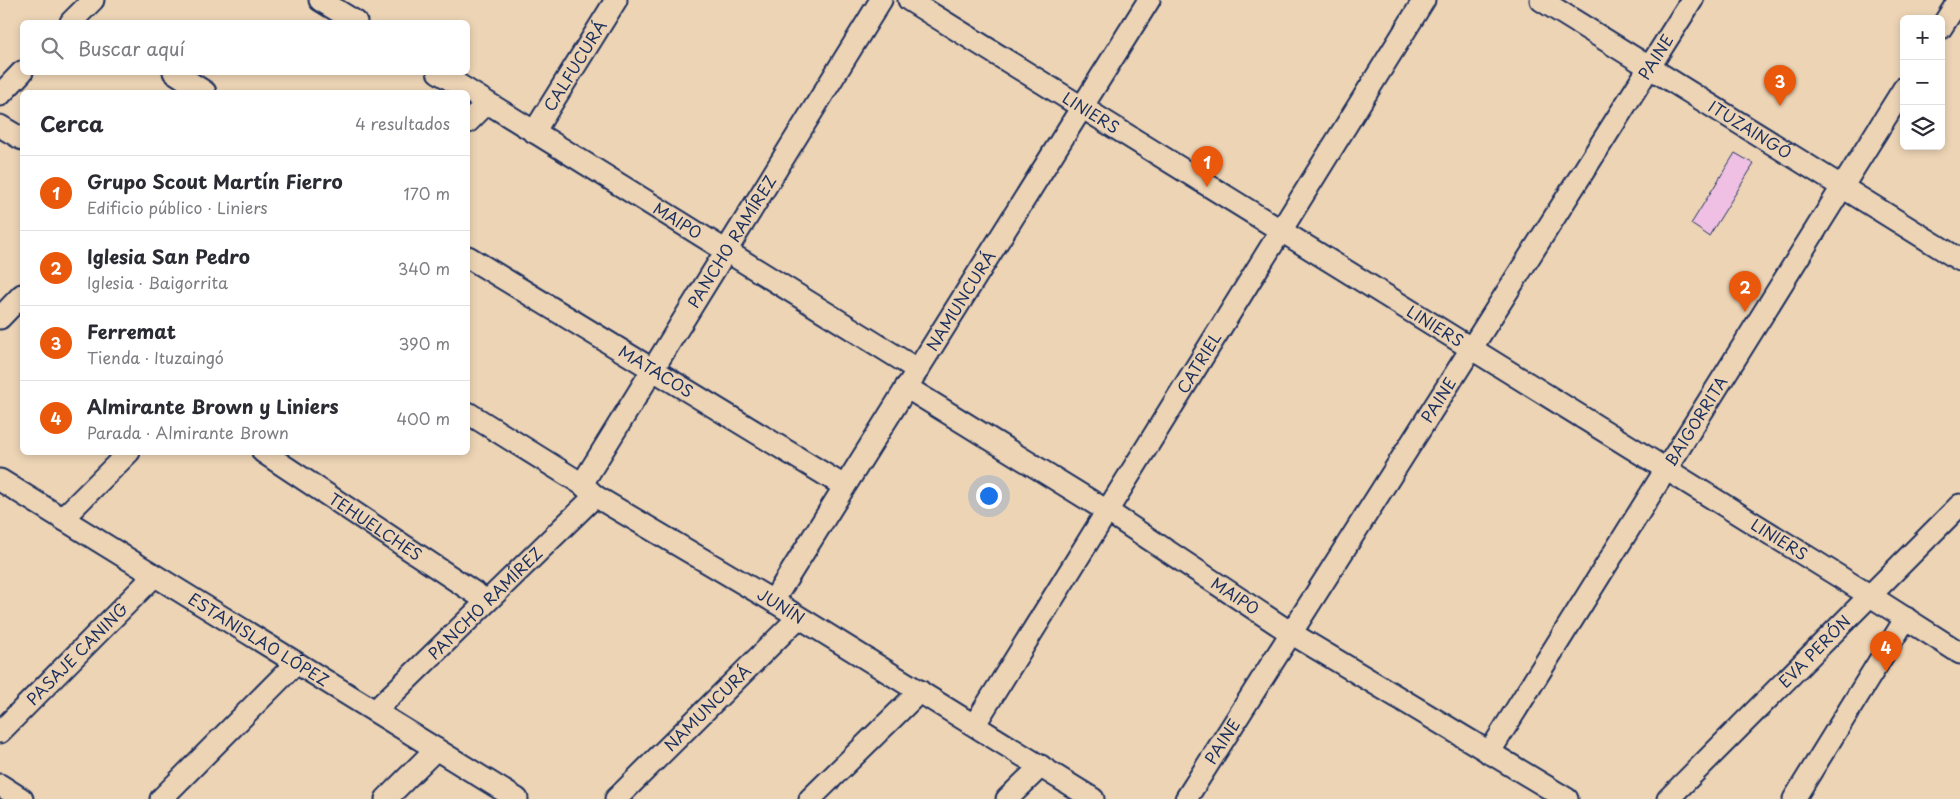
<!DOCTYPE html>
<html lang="es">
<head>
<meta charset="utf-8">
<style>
	body { margin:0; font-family:"Playpen Sans",sans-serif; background:#f2f2f3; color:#2b2b33 }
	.controls { position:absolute; right:15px; top:15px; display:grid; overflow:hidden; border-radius:8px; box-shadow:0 2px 8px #0003 }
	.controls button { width:45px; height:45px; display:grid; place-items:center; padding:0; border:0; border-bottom:1px solid #e1e1e2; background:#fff; color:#2b2b33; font:25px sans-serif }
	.you { position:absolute; left:988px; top:495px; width:18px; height:18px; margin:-12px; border:4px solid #fff; border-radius:50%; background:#1a73e8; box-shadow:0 0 0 8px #1a73e833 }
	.badge { display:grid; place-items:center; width:32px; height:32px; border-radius:50%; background:#ea580c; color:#fff; font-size:16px; font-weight:700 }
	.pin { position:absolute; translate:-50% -41px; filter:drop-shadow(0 1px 2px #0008) }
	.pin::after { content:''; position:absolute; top:26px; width:18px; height:15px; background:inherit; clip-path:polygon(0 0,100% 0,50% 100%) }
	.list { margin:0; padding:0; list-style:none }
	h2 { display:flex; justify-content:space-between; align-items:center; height:65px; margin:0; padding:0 20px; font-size:21px }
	h2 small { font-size:16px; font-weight:400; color:#7c7c81 }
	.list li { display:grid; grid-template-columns:32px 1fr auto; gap:15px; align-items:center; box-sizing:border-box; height:75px; padding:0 20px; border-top:1px solid #e1e1e2 }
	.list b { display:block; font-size:19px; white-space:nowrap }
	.list p { margin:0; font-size:16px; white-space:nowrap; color:#7c7c81 }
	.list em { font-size:16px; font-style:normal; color:#7c7c81 }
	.icon { flex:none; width:28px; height:28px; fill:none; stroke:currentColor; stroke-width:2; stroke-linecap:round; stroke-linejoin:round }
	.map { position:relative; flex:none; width:1960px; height:799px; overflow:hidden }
	.search { position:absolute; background:#fff; box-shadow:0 2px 8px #0003; left:20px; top:20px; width:450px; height:55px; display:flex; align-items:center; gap:12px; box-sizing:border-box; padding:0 18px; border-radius:8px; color:#7c7c81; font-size:19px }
	.panel { position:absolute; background:#fff; box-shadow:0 2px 8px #0003; left:20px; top:90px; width:450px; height:365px; border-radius:8px }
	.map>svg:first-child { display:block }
</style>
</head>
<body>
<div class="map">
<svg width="1960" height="799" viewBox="0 0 1960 799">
	<rect width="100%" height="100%" fill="#edd4b5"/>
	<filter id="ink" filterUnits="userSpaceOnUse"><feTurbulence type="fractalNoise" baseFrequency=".02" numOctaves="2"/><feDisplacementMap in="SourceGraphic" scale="10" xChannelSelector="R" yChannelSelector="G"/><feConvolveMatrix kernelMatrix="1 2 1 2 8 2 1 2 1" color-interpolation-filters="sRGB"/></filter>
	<g filter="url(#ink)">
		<!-- building -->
		<path fill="#efc0e3" stroke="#1b2f5e" d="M1735,153L1754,164L1709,236L1691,224Z"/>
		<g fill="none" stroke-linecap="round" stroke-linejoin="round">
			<defs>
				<g id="minor">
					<path d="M320,0L356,22"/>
					<path id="s1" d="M909,0L1869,595L1960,653"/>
					<path id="s2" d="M1541,0L1960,260"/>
					<path d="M71,22L93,0"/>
					<path d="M1941,28L1959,0"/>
					<path d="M174,72L205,92"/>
					<path id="s3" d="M438,72L918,370"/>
					<path d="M0,95L22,72"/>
					<path d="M468,122L487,103"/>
					<path d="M0,126L22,139"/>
					<path id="s4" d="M534,132L616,0"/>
					<path id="s5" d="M468,257L844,486"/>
					<path d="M0,318L22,295"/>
					<path id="s6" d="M906,387L1107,511L1291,633L1567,799"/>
					<path id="s7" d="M468,413L582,484L595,496L773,601L1093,799"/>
					<path id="s8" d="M263,452L487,601"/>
					<path id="s9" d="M0,480L517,799"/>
					<path id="s10" d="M582,484L881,0"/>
					<path d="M62,519L129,452"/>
					<path id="s11" d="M773,601L1149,0"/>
					<path id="s12" d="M375,711L595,496"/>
					<path id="s13" d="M975,724L1424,0"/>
					<path id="s14" d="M0,732L154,576"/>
					<path id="s15" d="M1489,753L1904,88"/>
					<path d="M0,785L22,799"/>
					<path d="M161,799L296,663"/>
					<path d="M386,799L436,749"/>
					<path id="s16" d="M616,799L798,618"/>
					<path d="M810,799L920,691"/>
					<path d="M1007,799L1041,766"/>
					<path id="s17" d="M1186,799L1692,0"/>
					<path id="s18" d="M1668,799L1960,505"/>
					<path d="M1794,799L1906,618"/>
				</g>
			</defs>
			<!-- minor casing -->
			<use href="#minor" stroke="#1b2f5e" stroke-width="25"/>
			<!-- minor -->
			<use href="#minor" stroke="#edd4b5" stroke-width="21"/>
		</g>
	</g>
	<g text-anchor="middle" stroke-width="4" stroke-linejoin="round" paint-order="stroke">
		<!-- street labels -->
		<g font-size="16" fill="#1b2f5e" stroke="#edd4b5">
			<text dy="6" stroke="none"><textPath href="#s17" startOffset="878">PAINE</textPath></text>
			<text dy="6" stroke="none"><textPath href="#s4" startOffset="78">CALFUCURÁ</textPath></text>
			<text dy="6" stroke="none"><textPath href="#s1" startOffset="214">LINIERS</textPath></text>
			<text dy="6" stroke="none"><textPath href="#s2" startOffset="246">ITUZAINGÓ</textPath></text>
			<text dy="6" stroke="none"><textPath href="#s3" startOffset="282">MAIPO</textPath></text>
			<text dy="6" stroke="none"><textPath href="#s10" startOffset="285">PANCHO RAMÍREZ</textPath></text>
			<text dy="6" stroke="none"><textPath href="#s11" startOffset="354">NAMUNCURÁ</textPath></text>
			<text dy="6" stroke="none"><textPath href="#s1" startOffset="619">LINIERS</textPath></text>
			<text dy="6" stroke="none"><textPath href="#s13" startOffset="425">CATRIEL</textPath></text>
			<text dy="6" stroke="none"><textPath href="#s5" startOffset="220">MATACOS</textPath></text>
			<text dy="6" stroke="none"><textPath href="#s17" startOffset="472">PAINE</textPath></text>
			<text dy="6" stroke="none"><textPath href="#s15" startOffset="391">BAIGORRITA</textPath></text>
			<text dy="6" stroke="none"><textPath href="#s8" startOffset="135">TEHUELCHES</textPath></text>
			<text dy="6" stroke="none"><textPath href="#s1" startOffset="1024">LINIERS</textPath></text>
			<text dy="6" stroke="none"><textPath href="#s6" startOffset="390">MAIPO</textPath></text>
			<text dy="6" stroke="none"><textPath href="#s12" startOffset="154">PANCHO RAMÍREZ</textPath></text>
			<text dy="6" stroke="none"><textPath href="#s7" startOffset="368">JUNÍN</textPath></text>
			<text dy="6" stroke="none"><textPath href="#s9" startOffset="304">ESTANISLAO LÓPEZ</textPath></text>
			<text dy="6" stroke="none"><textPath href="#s18" startOffset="208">EVA PERÓN</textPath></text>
			<text dy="6" stroke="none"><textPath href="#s14" startOffset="110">PASAJE CANING</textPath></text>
			<text dy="6" stroke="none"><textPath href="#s16" startOffset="129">NAMUNCURÁ</textPath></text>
			<text dy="6" stroke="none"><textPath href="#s17" startOffset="68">PAINE</textPath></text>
		</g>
	</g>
</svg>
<div class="controls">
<button>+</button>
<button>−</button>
<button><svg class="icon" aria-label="layers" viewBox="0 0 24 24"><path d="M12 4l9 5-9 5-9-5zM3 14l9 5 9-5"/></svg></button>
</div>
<div class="you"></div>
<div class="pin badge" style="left:1207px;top:187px">1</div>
<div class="pin badge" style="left:1745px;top:312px">2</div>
<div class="pin badge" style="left:1780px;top:106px">3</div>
<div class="pin badge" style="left:1886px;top:672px">4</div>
<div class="search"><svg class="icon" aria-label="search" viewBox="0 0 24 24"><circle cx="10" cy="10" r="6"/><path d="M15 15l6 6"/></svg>Buscar aquí</div>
<section class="panel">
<h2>Cerca<small>4 resultados</small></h2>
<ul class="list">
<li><span class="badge">1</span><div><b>Grupo Scout Martín Fierro</b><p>Edificio público · Liniers</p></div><em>170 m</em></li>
<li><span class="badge">2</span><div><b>Iglesia San Pedro</b><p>Iglesia · Baigorrita</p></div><em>340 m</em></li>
<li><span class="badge">3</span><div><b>Ferremat</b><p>Tienda · Ituzaingó</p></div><em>390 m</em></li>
<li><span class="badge">4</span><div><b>Almirante Brown y Liniers</b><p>Parada · Almirante Brown</p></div><em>400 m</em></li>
</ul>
</section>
</div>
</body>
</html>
